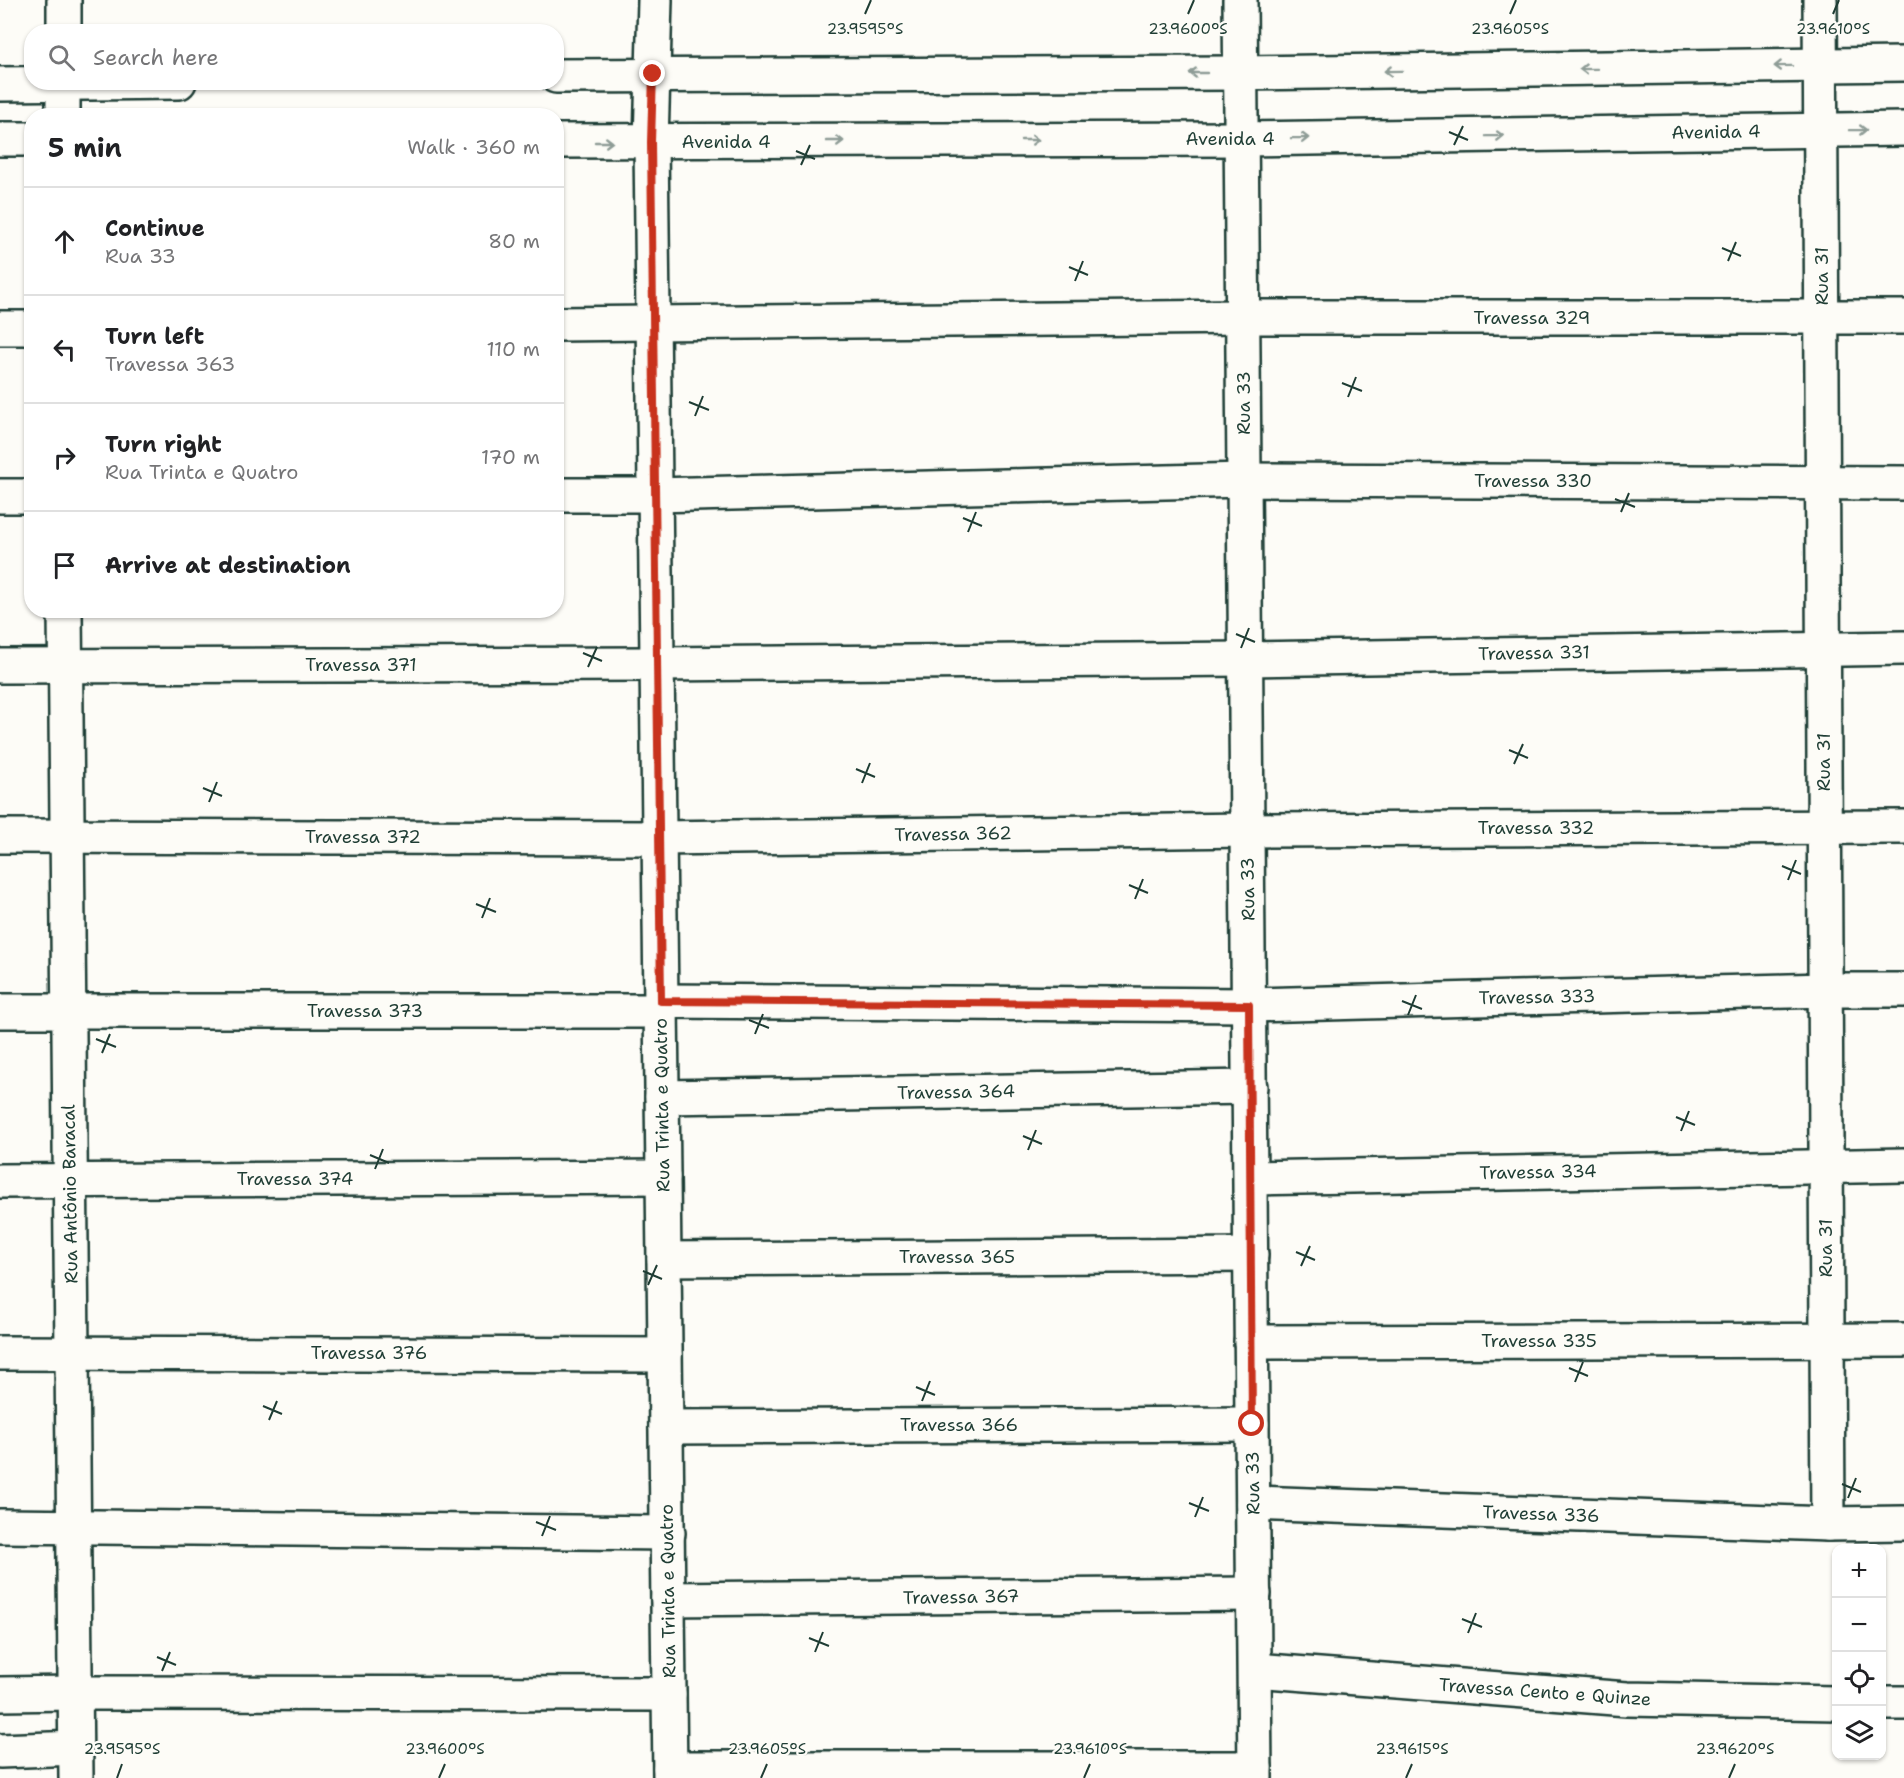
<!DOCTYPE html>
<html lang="en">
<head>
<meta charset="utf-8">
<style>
	body { margin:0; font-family:"Shantell Sans",sans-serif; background:#f2f2f2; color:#202124 }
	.controls { position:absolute; right:18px; bottom:18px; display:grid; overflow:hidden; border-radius:12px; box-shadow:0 2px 4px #0004 }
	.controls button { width:54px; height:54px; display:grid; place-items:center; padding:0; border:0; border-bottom:2px solid #e0e0e0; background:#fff; color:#202124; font:30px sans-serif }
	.stop { position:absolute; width:18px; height:18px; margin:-14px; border:4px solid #c8321e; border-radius:50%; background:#fff }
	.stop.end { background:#c8321e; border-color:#fff; box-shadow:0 2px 6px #0008 }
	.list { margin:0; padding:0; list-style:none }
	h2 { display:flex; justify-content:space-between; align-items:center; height:78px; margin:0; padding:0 24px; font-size:26px }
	h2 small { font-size:20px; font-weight:400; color:#757577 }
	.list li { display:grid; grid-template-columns:39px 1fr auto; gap:18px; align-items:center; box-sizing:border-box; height:108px; padding:0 24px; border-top:2px solid #e0e0e0 }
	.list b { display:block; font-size:22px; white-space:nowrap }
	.list p { margin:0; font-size:20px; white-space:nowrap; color:#757577 }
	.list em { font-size:20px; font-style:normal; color:#757577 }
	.icon { flex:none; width:33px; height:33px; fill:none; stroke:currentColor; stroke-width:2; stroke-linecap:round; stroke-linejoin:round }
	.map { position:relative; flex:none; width:1904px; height:1778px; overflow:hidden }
	.search { position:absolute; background:#fff; box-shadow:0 2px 4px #0004; left:24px; top:24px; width:540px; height:66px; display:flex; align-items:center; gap:15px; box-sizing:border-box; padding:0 21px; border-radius:24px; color:#757577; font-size:22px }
	.panel { position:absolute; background:#fff; box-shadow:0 2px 4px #0004; left:24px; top:108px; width:540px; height:510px; border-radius:24px }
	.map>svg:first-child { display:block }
</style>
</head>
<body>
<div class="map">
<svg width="1904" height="1778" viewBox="0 0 1904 1778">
	<rect width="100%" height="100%" fill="#fdfcf7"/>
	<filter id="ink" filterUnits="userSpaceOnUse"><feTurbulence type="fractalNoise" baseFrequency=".0167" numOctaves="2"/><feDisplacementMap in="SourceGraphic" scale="12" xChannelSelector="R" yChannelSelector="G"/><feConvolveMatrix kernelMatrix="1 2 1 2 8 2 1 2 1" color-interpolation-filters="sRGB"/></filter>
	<g filter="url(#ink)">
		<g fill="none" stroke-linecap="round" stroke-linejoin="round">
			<defs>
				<g id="street">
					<path d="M655,0L651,142L670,1778"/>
					<path d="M1240,0L1255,1778"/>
					<path d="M1820,0L1828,1524"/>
					<path d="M64,32V0"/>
					<path d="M556,76L1241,73L1904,64"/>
					<path d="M0,84L179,82"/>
					<path d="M63,116V82"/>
					<path d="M0,139H32"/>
					<path d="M556,141L1242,139L1904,129"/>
					<path d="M556,324L1243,317H1904"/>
					<path d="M0,328H32"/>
					<path d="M556,495H655L1244,480L1904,483"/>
					<path d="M0,496H32"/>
					<path d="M65,610L76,1778"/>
					<path d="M0,666L657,664L1246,659L1904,648"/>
					<path d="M0,836L659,838L1247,830L1904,827"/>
					<path d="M661,1001L1249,1005L1825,990H1904"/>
					<path d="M0,1011H661"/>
					<path d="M662,1097L1250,1087"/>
					<path d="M1251,1178L1904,1165"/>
					<path d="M0,1181L663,1177"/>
					<path d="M664,1259L1251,1255"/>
					<path d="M1251,1342L1904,1340"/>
					<path d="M0,1353L665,1355"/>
					<path d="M666,1427L1252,1424"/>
					<path d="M1253,1503L1828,1524L1904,1523"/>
					<path d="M0,1526L668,1533"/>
					<path d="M668,1599L1254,1594"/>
					<path d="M1255,1670L1627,1699L1836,1703"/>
					<path d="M0,1694L75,1693L669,1694"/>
					<path d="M1882,1703H1904"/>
					<path d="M0,1751L76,1748"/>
					<path d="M670,1768H1255"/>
				</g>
			</defs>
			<!-- street casing -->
			<use href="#street" stroke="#1f3d34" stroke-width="38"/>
			<!-- street -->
			<use href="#street" stroke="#fdfcf7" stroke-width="33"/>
		</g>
		<!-- one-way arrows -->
		<defs><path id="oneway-shaft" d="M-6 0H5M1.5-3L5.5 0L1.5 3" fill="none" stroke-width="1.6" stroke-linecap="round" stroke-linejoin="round" transform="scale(1.5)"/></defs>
		<g stroke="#8e9c96">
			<use href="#oneway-shaft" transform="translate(1783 66) rotate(179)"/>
			<use href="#oneway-shaft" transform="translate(1588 69) rotate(179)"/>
			<use href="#oneway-shaft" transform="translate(1393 71) rotate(179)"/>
			<use href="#oneway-shaft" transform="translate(1198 73) rotate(180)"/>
			<use href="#oneway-shaft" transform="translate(1858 130) rotate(-1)"/>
			<use href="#oneway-shaft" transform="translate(1495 136) rotate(-1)"/>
			<use href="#oneway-shaft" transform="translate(1300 138) rotate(-1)"/>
			<use href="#oneway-shaft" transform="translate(1030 140)"/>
			<use href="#oneway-shaft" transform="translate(835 141)"/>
			<use href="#oneway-shaft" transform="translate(604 142)"/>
		</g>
	</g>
	<g fill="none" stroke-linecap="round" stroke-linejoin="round" filter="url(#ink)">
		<!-- route -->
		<path stroke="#c8321e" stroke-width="8" d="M653,74L651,142L661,1001L1249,1005L1252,1424"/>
	</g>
	<!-- ticks -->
	<path fill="none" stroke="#1f3d34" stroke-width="2" d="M865,14L871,0M1188,14L1194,0M1510,14L1516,0M1833,14L1839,0M1449,132L1468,140M1454,145L1463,126M796,151L815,159M801,165L810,145M1722,248L1741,256M1728,261L1736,242M1069,267L1088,275M1075,281L1083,261M1342,383L1362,391M1348,397L1356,377M689,402L709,410M695,416L703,396M1615,499L1635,507M1621,512L1629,493M963,518L982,526M968,532L976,512M1236,634L1255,642M1241,648L1249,628M583,653L602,661M588,667L597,647M1509,750L1528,758M1514,764L1523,744M856,769L875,777M862,783L870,763M203,788L222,796M209,802L217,782M1782,866L1801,874M1788,880L1796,860M1129,885L1148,893M1135,899L1143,879M476,904L496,912M482,918L490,898M1402,1001L1422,1009M1408,1015L1416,995M749,1020L769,1028M755,1034L763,1014M96,1039L116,1047M102,1053L110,1034M1676,1117L1695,1125M1681,1131L1689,1111M1023,1136L1042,1144M1028,1150L1036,1130M370,1155L389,1163M375,1169L383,1149M1296,1252L1315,1260M1301,1266L1310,1246M643,1271L662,1279M648,1285L657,1265M1569,1368L1588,1376M1575,1382L1583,1362M916,1387L935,1395M922,1401L930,1381M263,1406L282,1414M269,1420L277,1401M1842,1484L1861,1492M1848,1498L1856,1478M1189,1503L1209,1511M1195,1517L1203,1497M536,1522L556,1530M542,1536L550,1516M1462,1619L1482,1627M1468,1633L1476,1613M809,1638L829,1646M815,1652L823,1632M157,1657L176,1665M162,1671L170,1652M117,1778L122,1764M439,1778L445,1764M761,1778L767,1764M1084,1778L1090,1764M1406,1778L1412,1764M1729,1778L1735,1764"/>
	<g text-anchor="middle" stroke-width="4.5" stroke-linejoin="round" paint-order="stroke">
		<!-- street labels -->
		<g font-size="18" fill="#1f3d34" stroke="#fdfcf7">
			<text transform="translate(1716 132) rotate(-1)" y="6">Avenida 4</text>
			<text x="1230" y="145">Avenida 4</text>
			<text x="726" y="148">Avenida 4</text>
			<text transform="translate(1822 276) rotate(-90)" y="6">Rua 31</text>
			<text x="1532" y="324">Travessa 329</text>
			<text transform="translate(1244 403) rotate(-90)" y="6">Rua 33</text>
			<text x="1533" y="487">Travessa 330</text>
			<text transform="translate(1534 653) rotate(-1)" y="6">Travessa 331</text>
			<text x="361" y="671">Travessa 371</text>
			<text transform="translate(1824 762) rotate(-90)" y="6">Rua 31</text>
			<text x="1536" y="834">Travessa 332</text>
			<text transform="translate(953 834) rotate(-1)" y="6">Travessa 362</text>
			<text x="363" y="843">Travessa 372</text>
			<text transform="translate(1248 889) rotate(-91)" y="6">Rua 33</text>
			<text transform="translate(1537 997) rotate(-1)" y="6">Travessa 333</text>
			<text x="365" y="1017">Travessa 373</text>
			<text transform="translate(956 1092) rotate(-1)" y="6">Travessa 364</text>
			<text transform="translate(662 1105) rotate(-91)" y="6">Rua Trinta e Quatro</text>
			<text transform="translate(1538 1172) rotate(-1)" y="6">Travessa 334</text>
			<text x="295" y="1185">Travessa 374</text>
			<text transform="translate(70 1194) rotate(-91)" y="6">Rua Antônio Baracal</text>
			<text transform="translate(1826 1248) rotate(-90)" y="6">Rua 31</text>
			<text x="957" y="1263">Travessa 365</text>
			<text x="1539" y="1347">Travessa 335</text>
			<text x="369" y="1359">Travessa 376</text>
			<text x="959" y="1431">Travessa 366</text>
			<text transform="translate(1253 1483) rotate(-91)" y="6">Rua 33</text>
			<text transform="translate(1541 1514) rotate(2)" y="6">Travessa 336</text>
			<text transform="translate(668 1591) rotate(-91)" y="6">Rua Trinta e Quatro</text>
			<text transform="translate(961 1597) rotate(-1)" y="6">Travessa 367</text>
			<text transform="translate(1545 1692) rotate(4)" y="6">Travessa Cento e Quinze</text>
		</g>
	</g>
	<g font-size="15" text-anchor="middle" fill="#1f3d34" stroke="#fdfcf7" stroke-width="4.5" stroke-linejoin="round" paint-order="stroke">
		<text x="865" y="34">23.9595°S</text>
		<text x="1188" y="34">23.9600°S</text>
		<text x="1510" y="34">23.9605°S</text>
		<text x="1833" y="34">23.9610°S</text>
		<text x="122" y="1754">23.9595°S</text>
		<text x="445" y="1754">23.9600°S</text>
		<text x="767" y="1754">23.9605°S</text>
		<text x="1090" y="1754">23.9610°S</text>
		<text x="1412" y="1754">23.9615°S</text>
		<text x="1735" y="1754">23.9620°S</text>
	</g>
</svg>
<div class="controls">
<button>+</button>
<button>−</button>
<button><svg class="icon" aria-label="locate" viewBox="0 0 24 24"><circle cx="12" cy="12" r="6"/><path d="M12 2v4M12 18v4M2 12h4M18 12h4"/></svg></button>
<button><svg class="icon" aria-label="layers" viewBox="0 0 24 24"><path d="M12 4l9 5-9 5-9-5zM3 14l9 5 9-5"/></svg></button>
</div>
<div class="stop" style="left:1252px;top:1424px"></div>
<div class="stop end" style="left:653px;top:74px"></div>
<div class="search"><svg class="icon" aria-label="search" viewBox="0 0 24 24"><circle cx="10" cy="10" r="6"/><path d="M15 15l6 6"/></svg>Search here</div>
<section class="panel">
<h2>5 min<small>Walk · 360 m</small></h2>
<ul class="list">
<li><svg class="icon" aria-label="ahead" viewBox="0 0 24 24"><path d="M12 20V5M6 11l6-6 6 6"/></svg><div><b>Continue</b><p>Rua 33</p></div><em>80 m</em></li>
<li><svg class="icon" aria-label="left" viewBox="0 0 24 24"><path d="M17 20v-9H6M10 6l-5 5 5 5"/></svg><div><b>Turn left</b><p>Travessa 363</p></div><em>110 m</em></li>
<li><svg class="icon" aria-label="right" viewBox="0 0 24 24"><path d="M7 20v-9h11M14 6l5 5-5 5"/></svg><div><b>Turn right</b><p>Rua Trinta e Quatro</p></div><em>170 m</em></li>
<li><svg class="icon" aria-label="arrive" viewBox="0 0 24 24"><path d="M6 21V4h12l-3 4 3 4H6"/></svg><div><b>Arrive at destination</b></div></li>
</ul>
</section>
</div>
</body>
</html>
